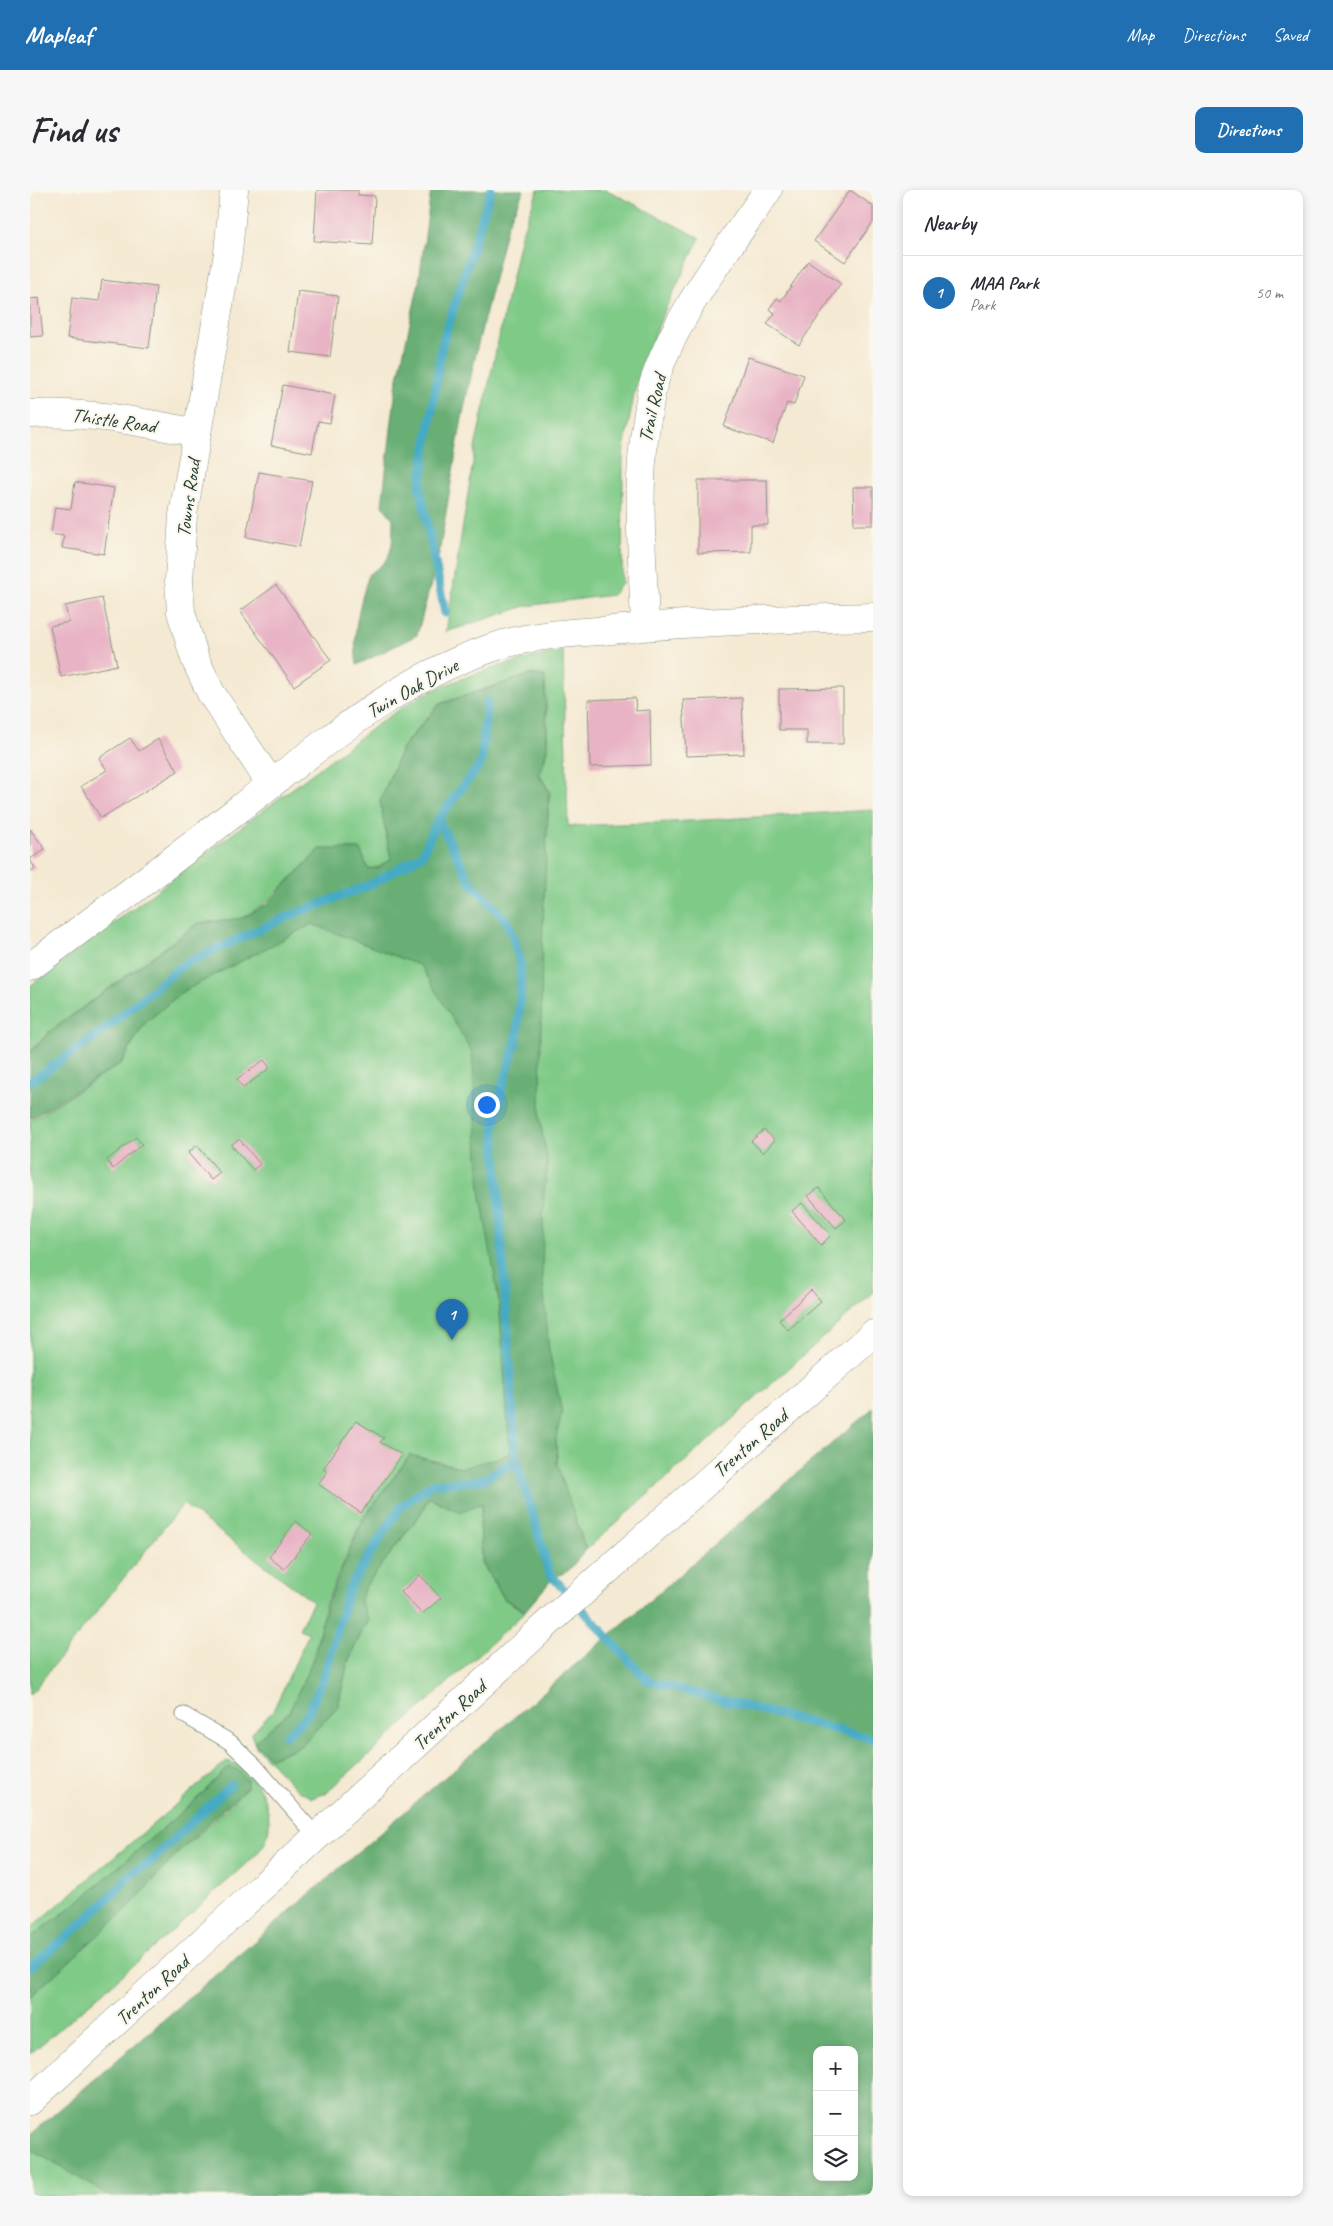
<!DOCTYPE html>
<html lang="en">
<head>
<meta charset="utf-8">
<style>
	body { margin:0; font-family:Caveat,sans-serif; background:#f7f7f7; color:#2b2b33 }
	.controls { position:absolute; right:15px; bottom:15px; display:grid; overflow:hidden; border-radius:10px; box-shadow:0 2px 8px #0003 }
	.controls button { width:45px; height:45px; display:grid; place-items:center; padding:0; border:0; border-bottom:1px solid #e1e1e2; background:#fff; color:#2b2b33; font:25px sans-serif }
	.you { position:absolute; left:456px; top:914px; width:18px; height:18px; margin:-12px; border:4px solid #fff; border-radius:50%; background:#1a73e8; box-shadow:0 0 0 8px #1a73e833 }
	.badge { display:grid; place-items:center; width:32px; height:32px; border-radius:50%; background:#1f6fb2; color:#fff; font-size:16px; font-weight:700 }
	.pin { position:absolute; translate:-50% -41px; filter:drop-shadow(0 1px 2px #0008) }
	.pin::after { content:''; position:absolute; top:26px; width:18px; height:15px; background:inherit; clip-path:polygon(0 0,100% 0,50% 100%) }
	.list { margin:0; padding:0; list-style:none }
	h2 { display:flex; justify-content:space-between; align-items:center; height:65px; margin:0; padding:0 20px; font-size:21px }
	h2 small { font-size:16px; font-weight:400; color:#7c7c81 }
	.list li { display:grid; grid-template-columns:32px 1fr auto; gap:15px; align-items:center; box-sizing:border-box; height:75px; padding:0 20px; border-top:1px solid #e1e1e2 }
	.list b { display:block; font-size:19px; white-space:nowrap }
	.list p { margin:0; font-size:16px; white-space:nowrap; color:#7c7c81 }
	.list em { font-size:16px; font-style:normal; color:#7c7c81 }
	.icon { flex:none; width:28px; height:28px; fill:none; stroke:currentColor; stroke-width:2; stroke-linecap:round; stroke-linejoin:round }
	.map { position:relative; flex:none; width:843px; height:2006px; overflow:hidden; border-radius:10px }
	header { display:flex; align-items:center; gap:30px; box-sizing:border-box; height:70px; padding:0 25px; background:#1f6fb2; color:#fff }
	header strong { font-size:24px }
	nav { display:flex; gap:28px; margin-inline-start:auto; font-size:18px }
	.intro { display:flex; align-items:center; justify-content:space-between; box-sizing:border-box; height:120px; padding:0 30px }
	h1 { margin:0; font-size:35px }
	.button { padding:12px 22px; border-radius:10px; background:#1f6fb2; color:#fff; font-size:18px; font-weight:700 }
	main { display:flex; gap:30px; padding:0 30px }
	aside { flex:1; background:#fff; border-radius:10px; box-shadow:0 2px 8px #0003 }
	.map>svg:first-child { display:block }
</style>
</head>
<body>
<header>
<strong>Mapleaf</strong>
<nav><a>Map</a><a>Directions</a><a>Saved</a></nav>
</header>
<div class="intro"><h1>Find us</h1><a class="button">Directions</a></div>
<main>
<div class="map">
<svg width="843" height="2006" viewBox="0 0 843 2006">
	<rect width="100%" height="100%" fill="#fbf7ec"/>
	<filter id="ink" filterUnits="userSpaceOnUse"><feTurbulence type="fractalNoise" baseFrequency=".02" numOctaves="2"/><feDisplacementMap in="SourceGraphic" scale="10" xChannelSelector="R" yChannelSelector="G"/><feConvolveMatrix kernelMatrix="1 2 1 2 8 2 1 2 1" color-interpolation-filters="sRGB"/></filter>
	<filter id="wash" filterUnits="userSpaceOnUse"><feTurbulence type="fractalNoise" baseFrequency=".0096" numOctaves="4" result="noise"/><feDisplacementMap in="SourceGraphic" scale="20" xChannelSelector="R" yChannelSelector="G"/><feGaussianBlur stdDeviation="1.12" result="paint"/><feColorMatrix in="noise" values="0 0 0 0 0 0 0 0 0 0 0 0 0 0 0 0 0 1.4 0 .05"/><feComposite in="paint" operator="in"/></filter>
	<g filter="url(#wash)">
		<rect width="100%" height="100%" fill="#f4e9d2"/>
		<!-- green -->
		<g fill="#80ca88" stroke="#50845e">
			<path d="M508,0H577L670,48L632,126L605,199L593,264L592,393L582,405L496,416L416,442L446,253L491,45Z"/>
			<path d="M533,461L538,636L642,632L843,620V1103L556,1360L528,1278L526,1253L432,1278L380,1265L332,1330L295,1415L284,1467L259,1522L224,1553L241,1568L272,1555L308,1516L318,1472L338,1429L330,1411L335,1397L390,1325L399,1307L429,1322L452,1313L450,1336L452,1374L474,1409L495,1422L348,1557L296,1603L283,1608L267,1600L226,1557L221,1544L243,1521L279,1443L269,1439L283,1412L153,1314L0,1505V931L92,873L114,834L152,802L282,734L516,647L520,602L510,585L518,558L515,486L501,484L409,514L372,557L350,611L361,669L349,677L338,679L330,659H290L235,714L212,728L168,733L20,841L0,862V796L344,537C358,527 372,517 386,509C431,485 484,471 533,461Z"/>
			<path d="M197,1571C227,1579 247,1621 236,1651C231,1663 200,1689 188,1699C127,1756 64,1810 0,1864V1807L3,1803L100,1716L147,1664L195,1620L217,1597L198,1577L171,1605L47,1713L0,1748V1739Z"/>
			<path d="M0,1959L80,2005V2006H0Z"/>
		</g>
		<!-- forest -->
		<g fill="#68ae74" stroke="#447654" fill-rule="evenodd">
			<path d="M401,0H494L477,36L448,154L432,228L409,364L387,445L327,475C322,442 329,416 339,384C365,368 362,357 363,329L352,315L366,197L389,92Z"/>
			<path d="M501,485L514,486L517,558L509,585L519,602L512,755L510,930L518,973L514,1004L512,1082L519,1160L532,1222L526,1248L527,1274L556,1360L538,1381L523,1388L495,1421L475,1409L453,1374L450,1336L452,1313L429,1322L399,1307L390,1324L335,1397L330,1411L338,1429L318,1471L308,1516L272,1555L241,1568L224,1552L259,1522L284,1467L296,1416L333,1330L380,1265L432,1278L480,1264L469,1111L450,1002L442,862L391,776L282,734L152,802L114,834L91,873L0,929V863L20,842L168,734L213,728L236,715L290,659H330L338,679L349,678L361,669L350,612L372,558L410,514Z"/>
			<path d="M843,1218V2006H80L0,1959V1945ZM787,1860H824V1987H787Z"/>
			<path d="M198,1577L208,1580L217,1589V1597L146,1664L99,1717L0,1807V1748L47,1713L171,1605Z"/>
		</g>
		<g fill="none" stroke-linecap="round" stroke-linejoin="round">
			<!-- stream -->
			<g stroke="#45aac4" stroke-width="9">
				<path d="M415,423L390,297L412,155L461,0"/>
				<path d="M457,511L451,573L408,629L441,693L475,729L481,741L490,772L491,795L487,848L472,899L464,936L486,1271L504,1327L519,1383L618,1491L843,1549"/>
				<path d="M0,892L70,843L154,774L252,729L342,694L392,665L408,629"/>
				<path d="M256,1546L276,1527L294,1488L319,1398L370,1317L402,1294L452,1290L486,1271"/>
				<path d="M0,1777L41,1743L83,1704L102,1683L119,1673L201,1595"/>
			</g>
		</g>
		<g id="blocks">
			<!-- building -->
			<g fill="#e8b3c5">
				<path d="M287,0H328V5L345,6L342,55L284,51Z"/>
				<path d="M820,0L843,16V32L815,72L784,51Z"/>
				<path d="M778,71L811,94L769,155L737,134L745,123L739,119L747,108L751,111Z"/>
				<path d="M72,90L126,97L119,158L37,148L42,108L69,111Z"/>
				<path d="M268,101L308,106L300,167L260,162Z"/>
				<path d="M9,108L13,146L0,147V109Z"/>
				<path d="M718,167L774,185L764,215L757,213L743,253L694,237Z"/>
				<path d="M253,195L305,205L300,233L288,231L282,263L241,255Z"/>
				<path d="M229,282L282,291L269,357L216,347Z"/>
				<path d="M668,290H737L738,335H721V362L668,363Z"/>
				<path d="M45,292L84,298L74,364L32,358L34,346L21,344L25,317L41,319Z"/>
				<path d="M823,297H843V335H824Z"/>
				<path d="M246,395L301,470L264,496L210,421Z"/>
				<path d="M72,408L87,475L31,487L20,436L39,432L35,416Z"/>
				<path d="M813,498V554H777V540H749V499Z"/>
				<path d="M605,508L606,521L620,520L621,575L560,577L558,510Z"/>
				<path d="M712,508L714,564L656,566L653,510Z"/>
				<path d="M100,548L109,561L128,549L148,581L71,628L51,596L77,580L69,568Z"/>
				<path d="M0,639L15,659L0,669Z"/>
				<path d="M0,670L5,678L0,682Z"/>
				<path d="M234,870L240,878L213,898L207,889Z"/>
				<path d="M734,940L745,950L733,963L721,951Z"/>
				<path d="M106,947L112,954L83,979L77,970Z"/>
				<path d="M209,949L230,974L223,980L201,955Z"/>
				<path d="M167,955L190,983L181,990L158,963Z"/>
				<path d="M789,998L816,1030L806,1038L778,1006Z"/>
				<path d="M772,1013L801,1045L791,1055L762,1021Z"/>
				<path d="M781,1100L791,1111L758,1140L749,1130Z"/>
				<path d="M326,1231L354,1248L350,1252L372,1265L331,1323L288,1294L297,1282L293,1279Z"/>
				<path d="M266,1331L282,1344L254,1379L239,1367Z"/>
				<path d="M390,1385L411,1408L392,1424L371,1402Z"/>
			</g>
		</g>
	</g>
	<g filter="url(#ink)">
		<use href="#blocks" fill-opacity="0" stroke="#8a9383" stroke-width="1"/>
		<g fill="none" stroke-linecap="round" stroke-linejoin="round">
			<defs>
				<path id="service" d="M154,1525L200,1552L225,1576L287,1647"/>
				<g id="minor">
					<path d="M204,0L198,63L153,325L149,391L151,422L165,469L181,503L241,594"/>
					<path d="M0,224C57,221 111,232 167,243"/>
					<path d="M615,436C613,367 605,297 617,229C619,218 620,206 623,195C645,125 697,60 738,0"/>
					<path d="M0,777C70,725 140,673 209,619C291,556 372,484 474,454C508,444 546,443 582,440C669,431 756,429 843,427"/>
				</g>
				<path id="secondary" d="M0,1911L519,1432L843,1144"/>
			</defs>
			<!-- service casing -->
			<use href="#service" stroke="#8a9383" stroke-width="17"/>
			<!-- minor casing -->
			<use href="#minor" stroke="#8a9383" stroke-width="29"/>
			<!-- secondary casing -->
			<use href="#secondary" stroke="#8a9383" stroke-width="29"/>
			<!-- service -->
			<use href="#service" stroke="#fff" stroke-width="15"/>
			<!-- minor -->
			<use href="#minor" stroke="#fff" stroke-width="28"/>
			<!-- secondary -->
			<use href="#secondary" stroke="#fff" stroke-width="28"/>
		</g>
	</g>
	<g text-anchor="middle" stroke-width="4.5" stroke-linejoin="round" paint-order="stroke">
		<!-- street labels -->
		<g font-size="20" fill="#1f3d34" stroke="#fbf7ec">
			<text transform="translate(622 218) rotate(-77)" y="7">Trail Road</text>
			<text transform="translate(84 230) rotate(8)" y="7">Thistle Road</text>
			<text transform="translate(158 308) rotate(-82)" y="7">Towns Road</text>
			<text transform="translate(382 498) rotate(-29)" y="7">Twin Oak Drive</text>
			<text transform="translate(720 1253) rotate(-41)" y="7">Trenton Road</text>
			<text transform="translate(419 1525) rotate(-43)" y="7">Trenton Road</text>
			<text transform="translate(122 1800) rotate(-43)" y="7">Trenton Road</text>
		</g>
	</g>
</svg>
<div class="controls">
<button>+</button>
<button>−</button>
<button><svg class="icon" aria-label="layers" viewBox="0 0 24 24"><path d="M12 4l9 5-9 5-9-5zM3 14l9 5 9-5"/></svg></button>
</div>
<div class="you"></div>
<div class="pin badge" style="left:422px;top:1150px">1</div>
</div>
<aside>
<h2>Nearby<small></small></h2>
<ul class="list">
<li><span class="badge">1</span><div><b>MAA Park</b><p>Park</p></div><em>50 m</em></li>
</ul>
</aside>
</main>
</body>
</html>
